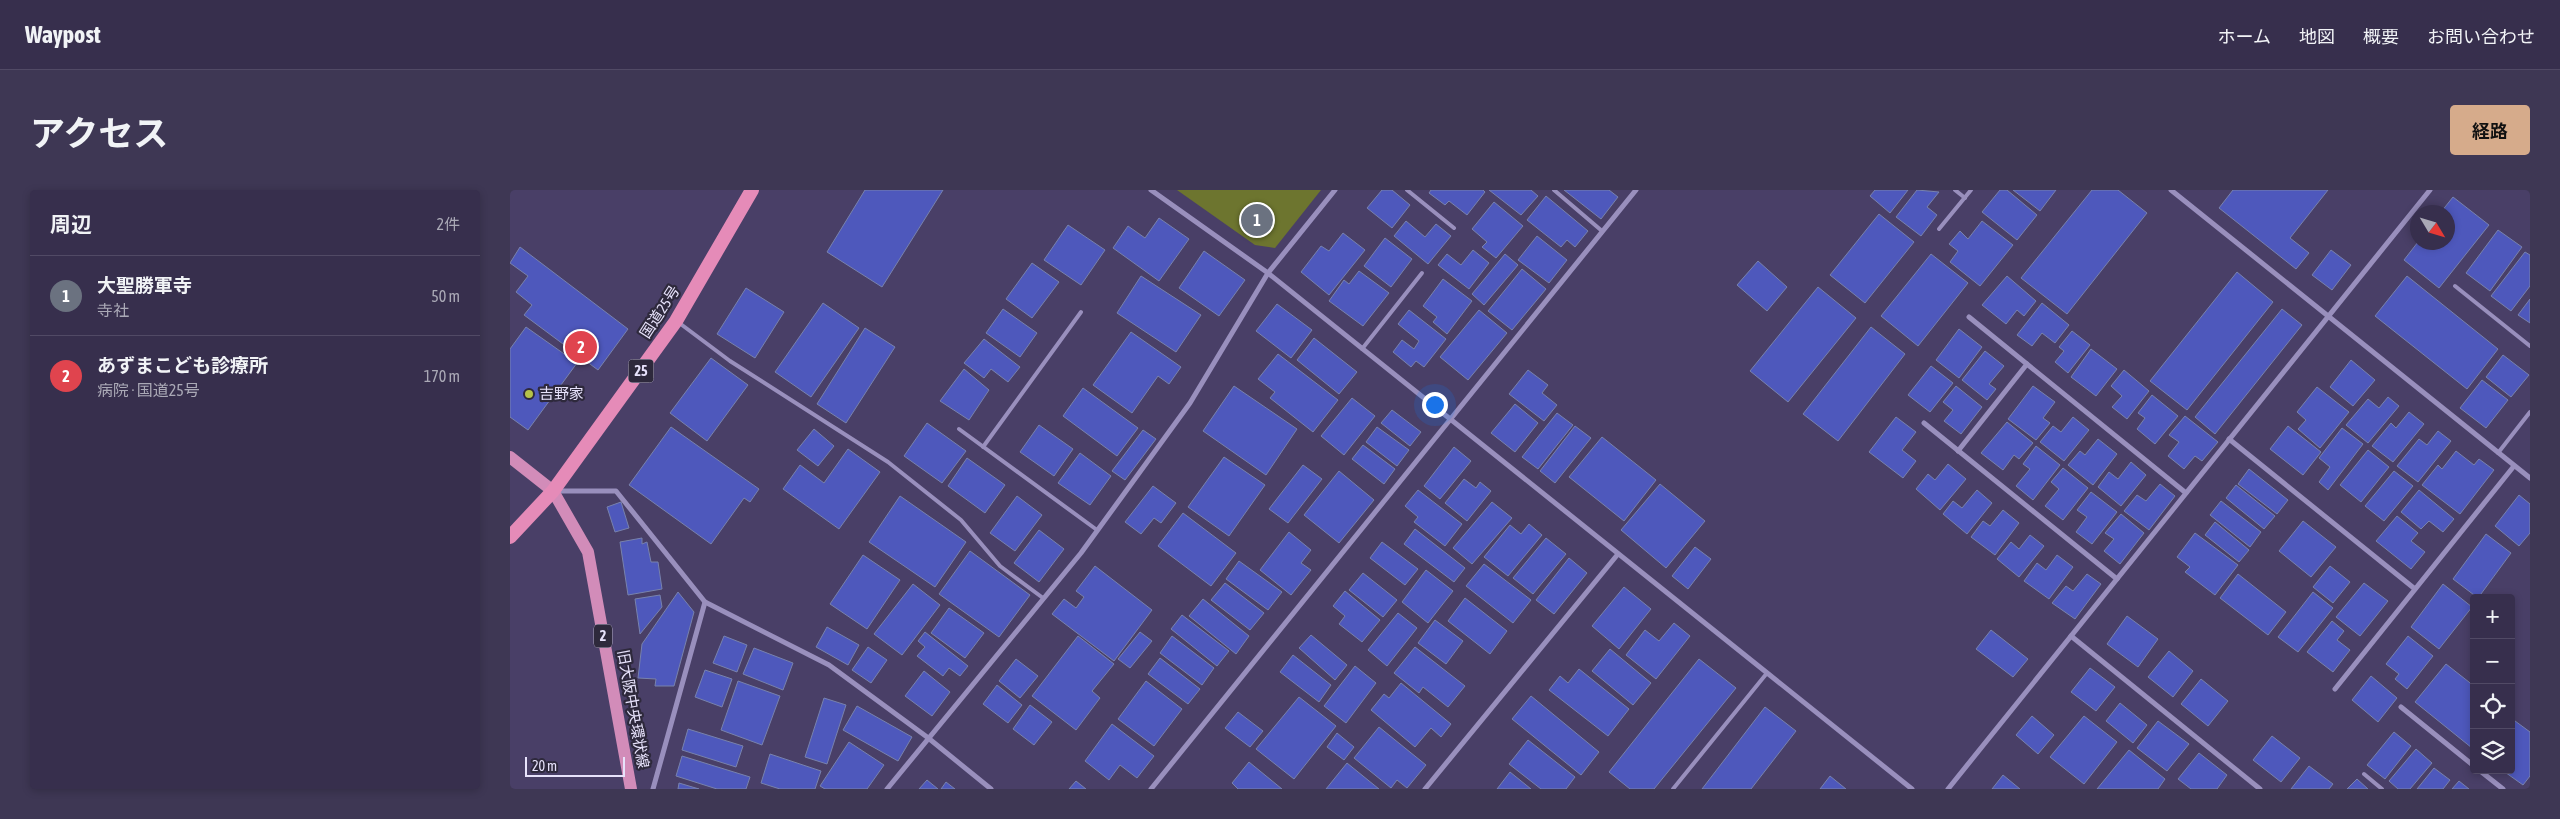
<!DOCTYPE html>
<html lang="ja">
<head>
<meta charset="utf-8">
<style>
	body { margin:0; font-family:"Asap Condensed","Noto Sans JP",sans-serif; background:#3e3754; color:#f1f3f6 }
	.controls { position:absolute; right:15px; bottom:15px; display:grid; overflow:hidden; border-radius:5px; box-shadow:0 2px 8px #0003 }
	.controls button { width:45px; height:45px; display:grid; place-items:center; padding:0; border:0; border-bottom:1px solid #514a65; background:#372f4d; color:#f1f3f6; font:25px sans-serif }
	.compass { position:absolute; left:1900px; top:15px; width:45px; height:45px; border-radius:50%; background:#372f4d; box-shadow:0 2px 8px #0003; rotate:128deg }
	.scale { position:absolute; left:15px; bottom:12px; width:100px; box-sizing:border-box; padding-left:5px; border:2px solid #e7e2fb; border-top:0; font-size:14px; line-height:18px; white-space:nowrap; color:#e7e2fb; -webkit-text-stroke:4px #2e293c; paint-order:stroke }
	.you { position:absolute; left:924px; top:214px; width:18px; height:18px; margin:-12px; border:4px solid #fff; border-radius:50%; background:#1a73e8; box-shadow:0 0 0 8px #1a73e833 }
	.badge { display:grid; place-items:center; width:32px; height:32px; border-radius:50%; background:#d6ab8b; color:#fff; font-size:16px; font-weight:700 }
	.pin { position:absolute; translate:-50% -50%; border:2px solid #fff; box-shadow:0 1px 5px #0006 }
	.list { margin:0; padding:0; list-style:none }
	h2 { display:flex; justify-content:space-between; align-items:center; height:65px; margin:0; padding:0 20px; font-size:21px }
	h2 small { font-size:16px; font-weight:400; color:#aaa9b6 }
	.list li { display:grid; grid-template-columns:32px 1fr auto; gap:15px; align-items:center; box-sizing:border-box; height:80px; padding:0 20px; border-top:1px solid #514a65 }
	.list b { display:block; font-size:19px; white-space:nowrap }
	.list p { margin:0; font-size:16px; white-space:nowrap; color:#aaa9b6 }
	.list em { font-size:16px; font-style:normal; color:#aaa9b6 }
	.icon { flex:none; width:28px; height:28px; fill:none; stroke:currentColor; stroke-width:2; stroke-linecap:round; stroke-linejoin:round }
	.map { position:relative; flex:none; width:2020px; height:599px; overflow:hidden; border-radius:5px }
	header { display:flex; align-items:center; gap:30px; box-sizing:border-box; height:70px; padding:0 25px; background:#372f4d; border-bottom:1px solid #514a65 }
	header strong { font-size:24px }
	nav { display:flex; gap:28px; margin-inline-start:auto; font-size:18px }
	.intro { display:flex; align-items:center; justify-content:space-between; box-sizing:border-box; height:120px; padding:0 30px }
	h1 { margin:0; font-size:35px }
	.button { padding:12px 22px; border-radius:5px; background:#d6ab8b; color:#111; font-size:18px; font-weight:700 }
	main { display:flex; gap:30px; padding:0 30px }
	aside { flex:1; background:#372f4d; border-radius:5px; box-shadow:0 2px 8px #0003 }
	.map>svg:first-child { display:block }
</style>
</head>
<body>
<header>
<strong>Waypost</strong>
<nav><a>ホーム</a><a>地図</a><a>概要</a><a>お問い合わせ</a></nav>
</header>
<div class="intro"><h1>アクセス</h1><a class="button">経路</a></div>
<main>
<aside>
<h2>周辺<small>2件</small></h2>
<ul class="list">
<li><span class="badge" style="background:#6b7280">1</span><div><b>大聖勝軍寺</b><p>寺社</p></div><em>50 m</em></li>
<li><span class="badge" style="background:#e0444e">2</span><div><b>あずまこども診療所</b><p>病院 · 国道25号</p></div><em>170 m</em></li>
</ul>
</aside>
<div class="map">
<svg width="2020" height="599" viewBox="0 0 2020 599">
	<rect width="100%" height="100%" fill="#493f67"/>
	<!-- green -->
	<path fill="#6d752f" d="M667,0H811L765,58L745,55Z"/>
	<!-- building -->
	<g fill="#4e58bc" stroke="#7882ad">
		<path d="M355,0H433L372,97L317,62Z"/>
		<path d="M872,0H882L900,15L882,38L857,18Z"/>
		<path d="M921,0H973L975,2L957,25L939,11L935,15L919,3Z"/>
		<path d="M979,0H1021L1028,6L1011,25Z"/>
		<path d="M1054,0H1099L1108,7L1091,29Z"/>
		<path d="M1365,0H1398L1380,23L1360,6Z"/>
		<path d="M1407,0L1429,2L1417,17L1427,25L1411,46L1386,27Z"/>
		<path d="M1490,0H1497L1527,25L1507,50L1472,22Z"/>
		<path d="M1503,0H1546L1530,21Z"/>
		<path d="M1582,0H1608L1637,23L1557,124L1511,88Z"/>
		<path d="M1723,0H1818L1780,48L1799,63L1786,79L1709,18Z"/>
		<path d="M1036,6L1078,41L1065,57L1057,50L1051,57L1017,30Z"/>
		<path d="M1943,7L1979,35L1929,98L1894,70L1908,52H1938V22H1931Z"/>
		<path d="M984,12L1013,36L986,68L972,57L977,52L962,39Z"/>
		<path d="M1369,24L1404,52L1355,113L1320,85Z"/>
		<path d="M649,28L679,49L649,91L603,58L618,36L635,48Z"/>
		<path d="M896,31L915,47L926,34L941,46L918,74L884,46Z"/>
		<path d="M1472,31L1503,55L1470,96L1440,72L1448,61L1439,54L1450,41L1458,49Z"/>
		<path d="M558,35L595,60L571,95L534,70Z"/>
		<path d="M1988,40L2012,57L1980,101L1956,83Z"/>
		<path d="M833,43L855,60L819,105L791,82L811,56L819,61Z"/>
		<path d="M1027,46L1057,70L1039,93L1008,70Z"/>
		<path d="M875,48L902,69L881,97L854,76Z"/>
		<path d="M10,57L118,139L88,180L14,125L22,115L6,102L18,86L0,73Z"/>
		<path d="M963,60L979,73L959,99L928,75L937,64L951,75Z"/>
		<path d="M1821,60L1841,75L1822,100L1802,85Z"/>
		<path d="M694,61L735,90L709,126L669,98Z"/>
		<path d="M2015,62L2020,65V96L2001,121L1981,106Z"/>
		<path d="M995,64L1008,75L974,115L962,104Z"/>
		<path d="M1421,64L1458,93L1408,156L1371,126Z"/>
		<path d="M1248,71L1277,97L1257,121L1227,95Z"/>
		<path d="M522,73L549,92L522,128L496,109Z"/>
		<path d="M1012,79L1036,99L1002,140L978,121Z"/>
		<path d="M849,81L879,103L853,136L819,111L834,90L839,94Z"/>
		<path d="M1727,82L1763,112L1677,220L1640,191Z"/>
		<path d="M631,86L691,125L666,162L607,123Z"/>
		<path d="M1497,86L1526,111L1514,126L1507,120L1496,134L1472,115Z"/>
		<path d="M1897,86L1988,159L1957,199L1865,126Z"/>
		<path d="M933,89L962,111L937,144L923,132L927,127L913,116Z"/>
		<path d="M1308,97L1346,128L1278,212L1240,181Z"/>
		<path d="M236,98L274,122L245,168L207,144Z"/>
		<path d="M2020,109V133L2008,125Z"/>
		<path d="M313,113L349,138L301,207L265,182Z"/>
		<path d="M1532,113L1559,135L1545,153L1532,143L1522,156L1507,145Z"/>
		<path d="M767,114L802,140L781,168L746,141Z"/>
		<path d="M493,119L527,143L510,167L476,143Z"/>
		<path d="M1772,119L1792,135L1705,244L1685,227Z"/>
		<path d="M899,120L936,149L914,177L906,171L901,177L883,162L892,150L904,159L909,151L888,134Z"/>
		<path d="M969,120L997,143L958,190L930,167Z"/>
		<path d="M16,137L67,173L18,240L0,227V159Z"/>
		<path d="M1361,137L1395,164L1328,251L1293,224Z"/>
		<path d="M355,138L385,157L336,233L307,214Z"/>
		<path d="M1449,139L1472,157L1449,188L1426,170Z"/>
		<path d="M1562,141L1580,155L1558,183L1545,172L1554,161L1549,157Z"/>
		<path d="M621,142L671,177L659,194L648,186L622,223L583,195Z"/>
		<path d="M804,148L847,182L829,204L787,170Z"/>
		<path d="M474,149L510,177L498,192L481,179L474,188L454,173Z"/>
		<path d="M1581,159L1607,179L1586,206L1561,187Z"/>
		<path d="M1475,161L1494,176L1479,194L1486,199L1477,210L1452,190Z"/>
		<path d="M768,164L828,210L803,242L760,208L765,202L748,189Z"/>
		<path d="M1993,165L2019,185L2001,207L1976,187Z"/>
		<path d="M201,168L238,195L197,251L160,223Z"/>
		<path d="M1841,170L1865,190L1843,216L1820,197Z"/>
		<path d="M1421,176L1443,193L1420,222L1398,205Z"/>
		<path d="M454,179L479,200L459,230L430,211Z"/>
		<path d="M1018,180L1038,195L1032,203L1047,215L1034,231L999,204Z"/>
		<path d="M1614,180L1639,201L1617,229L1602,217L1612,206L1601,196Z"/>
		<path d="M1972,190L1998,210L1976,238L1950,218Z"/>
		<path d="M724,196L787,239L756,285L693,241Z"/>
		<path d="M1446,196L1472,217L1451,244L1434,231L1443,220L1433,212Z"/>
		<path d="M1523,196L1545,212L1533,228L1540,233L1526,250L1498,229Z"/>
		<path d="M1807,197L1839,222L1810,258L1788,239L1796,230L1787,222Z"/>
		<path d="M573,198L628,238L607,266L553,226Z"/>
		<path d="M1642,205L1668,226L1645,254L1627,239L1635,228L1628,223Z"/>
		<path d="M1878,207L1889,216L1858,253L1836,235L1858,209L1869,218Z"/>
		<path d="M842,208L865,226L834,265L811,246Z"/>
		<path d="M1005,214L1028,233L1005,262L981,243Z"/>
		<path d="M882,220L911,242L900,256L871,233Z"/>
		<path d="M1899,222L1914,234L1883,272L1862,256L1881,233L1886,238Z"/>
		<path d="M1047,223L1063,235L1028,279L1012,267Z"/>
		<path d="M1675,226L1708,252L1692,271L1685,266L1674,279L1658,266L1669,252L1659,245Z"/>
		<path d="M1386,227L1406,242L1392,260L1406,271L1393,288L1359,262Z"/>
		<path d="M1563,227L1579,240L1554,271L1530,252L1543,236L1551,242Z"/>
		<path d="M1497,232L1523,253L1509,269L1504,265L1493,280L1471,263Z"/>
		<path d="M417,233L456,261L432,293L394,266Z"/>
		<path d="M529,235L563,259L544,286L510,262Z"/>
		<path d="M1065,236L1081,248L1045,293L1030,281Z"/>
		<path d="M1778,236L1811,262L1793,285L1760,259Z"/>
		<path d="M161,237L249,299L240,312L234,308L201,354L119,295Z"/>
		<path d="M867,237L899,260L887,276L856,252Z"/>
		<path d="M1832,238L1853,254L1818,300L1809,292L1820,277L1809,268Z"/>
		<path d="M304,239L324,256L308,276L287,260Z"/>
		<path d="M633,240L646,249L615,290L602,281Z"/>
		<path d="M1928,241L1941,251L1908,292L1887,276L1909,249L1917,255Z"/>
		<path d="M1092,247L1146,290L1114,331L1059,287Z"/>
		<path d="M1588,249L1607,264L1583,295L1558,275L1570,261L1575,265Z"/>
		<path d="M853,255L885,279L874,294L842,269Z"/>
		<path d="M1526,256L1550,275L1523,310L1506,296L1520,279L1513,274Z"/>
		<path d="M944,257L961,271L930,309L914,296Z"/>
		<path d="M338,259L370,282L329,339L273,299L290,275L314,293Z"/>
		<path d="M1858,260L1879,277L1851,312L1830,295Z"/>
		<path d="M1946,261L1964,275L1969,269L1984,280L1950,324L1912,295L1928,275L1932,279Z"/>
		<path d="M570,263L601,286L580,315L548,293Z"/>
		<path d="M714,267L755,295L719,346L678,317Z"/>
		<path d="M457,268L495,295L475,323L438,296Z"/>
		<path d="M1621,272L1636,285L1611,316L1588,297L1599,282L1608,289Z"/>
		<path d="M1438,274L1456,289L1430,320L1406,299L1418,284L1425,290Z"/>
		<path d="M793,275L812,289L778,333L759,319Z"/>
		<path d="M1553,278L1578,298L1553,330L1535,316L1549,299L1541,292Z"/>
		<path d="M1739,279L1778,310L1767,324L1728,294Z"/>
		<path d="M829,281L864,310L829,353L794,325Z"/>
		<path d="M1884,281L1903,296L1874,331L1855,316Z"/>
		<path d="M954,289L966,298L970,292L981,301L957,331L935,313Z"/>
		<path d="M1150,294L1195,331L1156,378L1111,340Z"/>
		<path d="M1650,294L1665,306L1639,340L1614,321L1627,305L1636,311Z"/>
		<path d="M1726,295L1765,326L1754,339L1716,308Z"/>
		<path d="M643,296L666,313L651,333L644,328L631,344L615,332Z"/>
		<path d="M908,300L952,334L935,356L904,332L908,327L895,316Z"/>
		<path d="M1467,300L1482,313L1457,344L1433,324L1443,311L1452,318Z"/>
		<path d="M1909,300L1944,329L1933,342L1919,331L1911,339L1891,322Z"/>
		<path d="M1581,302L1607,322L1582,354L1566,342L1577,327L1567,320Z"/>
		<path d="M2009,305L2020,314V343L2009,356L1985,336Z"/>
		<path d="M390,306L456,352L425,397L359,352Z"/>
		<path d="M507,306L532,325L505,361L480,343Z"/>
		<path d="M1711,311L1751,342L1740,357L1700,325Z"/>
		<path d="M111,312L119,338L105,342L97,317Z"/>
		<path d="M982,312L1002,328L962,374L943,358Z"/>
		<path d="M1493,320L1509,333L1485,365L1461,347L1473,331L1480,336Z"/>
		<path d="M673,323L726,363L701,396L648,356Z"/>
		<path d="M1611,324L1634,343L1610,374L1594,361L1604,349L1595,343Z"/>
		<path d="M1887,326L1908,343L1901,351L1915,362L1901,379L1866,351Z"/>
		<path d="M1793,331L1826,357L1801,387L1769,361Z"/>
		<path d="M1705,332L1739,360L1729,372L1695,345Z"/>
		<path d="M1019,334L1032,345L998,386L974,367L1000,335L1011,344Z"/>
		<path d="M905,339L955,378L944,392L894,354Z"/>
		<path d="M529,340L554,359L529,392L504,373Z"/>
		<path d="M779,342L801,360L791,373L801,380L781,405L750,380Z"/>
		<path d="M1685,343L1728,375L1705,405L1675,382L1680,377L1667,367Z"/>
		<path d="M1976,344L2001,363L1968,408L1943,389Z"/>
		<path d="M1520,345L1534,356L1509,387L1487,369L1501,352L1509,359Z"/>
		<path d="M132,348V354L137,352L141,372H148L152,399L118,405L110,352Z"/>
		<path d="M1036,348L1056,364L1023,404L1003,388Z"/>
		<path d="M872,352L908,379L895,395L860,368Z"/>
		<path d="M1185,357L1201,369L1178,399L1162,386Z"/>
		<path d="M460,361L520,405L489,447L429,404Z"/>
		<path d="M353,365L390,390L357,439L320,414Z"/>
		<path d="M1547,365L1563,377L1539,409L1514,391L1527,373L1536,380Z"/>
		<path d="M1059,368L1077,383L1044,424L1026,410Z"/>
		<path d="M729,371L772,402L758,420L716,389Z"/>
		<path d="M974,374L1021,410L1003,433L956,396Z"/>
		<path d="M585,376L642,420L604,471L542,424L554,409L566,418L574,407L566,401Z"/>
		<path d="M1820,376L1840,392L1823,413L1803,397Z"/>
		<path d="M916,380L943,401L918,433L892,412Z"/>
		<path d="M853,383L887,410L873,427L839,400Z"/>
		<path d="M1577,384L1591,394L1565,429L1542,413L1556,396L1563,401Z"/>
		<path d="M1728,384L1776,422L1758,445L1710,408Z"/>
		<path d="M715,393L754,423L740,440L701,410Z"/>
		<path d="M1854,393L1878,411L1850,446L1826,427Z"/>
		<path d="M403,394L430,415L392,465L364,444Z"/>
		<path d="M1933,394L1962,417L1929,459L1901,437Z"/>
		<path d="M1114,397L1141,419L1109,459L1082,436Z"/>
		<path d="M835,401L870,430L852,452L829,434L835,426L823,416Z"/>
		<path d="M168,402L184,422L164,496H145L146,489L128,488L132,454Z"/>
		<path d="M1803,402L1823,418L1788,462L1768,447Z"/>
		<path d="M150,405L152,417L130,444L125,409Z"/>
		<path d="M955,408L997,441L980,464L938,431Z"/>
		<path d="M693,409L739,446L726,464L679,426Z"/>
		<path d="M439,418L474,443L455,468L421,443Z"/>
		<path d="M888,423L907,438L877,476L858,460Z"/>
		<path d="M672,425L719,461L707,476L661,439Z"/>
		<path d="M1617,426L1648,449L1628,477L1597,454Z"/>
		<path d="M925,430L953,451L936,474L908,453Z"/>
		<path d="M1822,431L1834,441L1827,450L1840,460L1823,482L1797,462Z"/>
		<path d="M1164,433L1180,446L1146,489L1116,465L1135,440L1149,451Z"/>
		<path d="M317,437L349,455L338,475L306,457Z"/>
		<path d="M1481,440L1518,469L1503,487L1466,459Z"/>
		<path d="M415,442L458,476L450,486L439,478L433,486L407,466L415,457L408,451Z"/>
		<path d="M630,442L642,451L620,478L608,469Z"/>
		<path d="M801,445L837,475L825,490L789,458Z"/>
		<path d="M214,446L237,455L227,482L203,473Z"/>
		<path d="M568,446L604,474L582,501L590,508L566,540L522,506Z"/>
		<path d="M662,446L704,478L692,495L650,463Z"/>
		<path d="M1898,446L1923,466L1897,499L1885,489L1889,484L1876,474Z"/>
		<path d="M358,457L377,470L361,493L342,480Z"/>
		<path d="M905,457L955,496L938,517L913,497L909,503L884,483Z"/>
		<path d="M244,458L283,473L273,500L233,484Z"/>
		<path d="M1100,459L1141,493L1123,515L1082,481Z"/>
		<path d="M1659,461L1683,481L1663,507L1638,487Z"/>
		<path d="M783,465L821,495L809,512L770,482Z"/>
		<path d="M650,468L690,499L678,514L638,484Z"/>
		<path d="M506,469L528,486L510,508L489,491Z"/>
		<path d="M1189,469L1226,498L1144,599H1120L1099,582Z"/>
		<path d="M1936,474L1964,496V555L1962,558L1905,512Z"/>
		<path d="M845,476L866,493L836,533L814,516Z"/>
		<path d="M1580,478L1605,497L1586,521L1561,502Z"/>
		<path d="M1069,479L1119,519L1098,546L1039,500L1050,486L1058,493Z"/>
		<path d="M195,480L222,489L212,517L185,507Z"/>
		<path d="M414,481L440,502L422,526L395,506Z"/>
		<path d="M1861,486L1887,508L1868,532L1842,510Z"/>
		<path d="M1691,489L1718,511L1698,536L1671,514Z"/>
		<path d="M228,491L270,506L252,555L211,540Z"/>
		<path d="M636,491L672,519L644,556L608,529Z"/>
		<path d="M891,493L941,534L931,547L921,538L905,557L861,520L874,504L879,508Z"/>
		<path d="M487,495L512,515L498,533L473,514Z"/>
		<path d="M1021,506L1089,562L1071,585L1002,529Z"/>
		<path d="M789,507L826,536L784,589L746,559Z"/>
		<path d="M314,508L336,515L317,574L295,567Z"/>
		<path d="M1610,513L1637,535L1623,553L1596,531Z"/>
		<path d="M520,515L542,532L524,555L503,539Z"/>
		<path d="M347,516L402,547L388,571L333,540Z"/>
		<path d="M1255,517L1286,541L1241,599H1192Z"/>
		<path d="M728,522L753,541L740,557L715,538Z"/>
		<path d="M1522,526L1544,545L1528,564L1506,545Z"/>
		<path d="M1574,526L1607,552L1574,594L1540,567Z"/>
		<path d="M2001,528L2020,542V586L2013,595L1992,580H2001Z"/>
		<path d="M1648,531L1679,554L1657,581L1627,558Z"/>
		<path d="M602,534L644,566L627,588L610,575L599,590L575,571Z"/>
		<path d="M869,537L916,575L897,598L887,590L881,598L844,568Z"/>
		<path d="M178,539L233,556L226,577L172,560Z"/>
		<path d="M1884,542L1901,556L1875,589L1857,575Z"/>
		<path d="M827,543L844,557L834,570L817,557Z"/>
		<path d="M1762,546L1790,568L1771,592L1743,570Z"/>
		<path d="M1018,550L1065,587L1056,599H1031L999,574Z"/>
		<path d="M339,552L374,575L357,599H315L310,596Z"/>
		<path d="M1906,559L1922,573L1900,599H1888L1879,591Z"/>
		<path d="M1619,560L1655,589L1648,599H1587Z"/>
		<path d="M1689,563L1717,585L1707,599H1681L1668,589Z"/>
		<path d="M260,564L311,581L305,599H270L251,593Z"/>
		<path d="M172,566L240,587L236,599H207L166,586Z"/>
		<path d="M739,572L772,599H728L722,593Z"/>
		<path d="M837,573L869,599H816Z"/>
		<path d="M1799,576L1823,594L1819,599H1781Z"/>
		<path d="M1924,578L1940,590L1933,599H1907Z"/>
		<path d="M1000,582L1021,599H987Z"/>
		<path d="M1493,585L1510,599H1482Z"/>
		<path d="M1320,586L1336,599H1310Z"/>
		<path d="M1847,589L1858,599H1837Z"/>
		<path d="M417,590L428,599H409Z"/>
		<path d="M566,591L576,599H559Z"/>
		<path d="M1949,591L1959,599H1942Z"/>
		<path d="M436,592L445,599H431Z"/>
		<path d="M169,593L189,599H168Z"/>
	</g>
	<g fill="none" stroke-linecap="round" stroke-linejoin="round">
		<!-- service -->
		<g stroke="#998fbd" stroke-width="4">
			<path d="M897,0L944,38"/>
			<path d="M1044,0L1092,41"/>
			<path d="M1445,0L1455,8"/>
			<path d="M1429,39L1461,0"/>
			<path d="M1945,96L2020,156"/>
			<path d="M168,132L220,171L378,272L451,330L490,376L533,408"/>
			<path d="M852,159L912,83"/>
			<path d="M449,239L587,340"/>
			<path d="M473,257L571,122"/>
			<path d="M1988,263L2020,222"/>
			<path d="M1854,584L1872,599"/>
			<path d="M1163,599L1257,483"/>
		</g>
		<!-- minor -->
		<g stroke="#998fbd" stroke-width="5">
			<path d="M641,0L758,83L1402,599"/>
			<path d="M1661,0L2020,288"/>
			<path d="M1459,127L1676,303"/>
			<path d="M1414,233L1607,389"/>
			<path d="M1719,249L1905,399"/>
			<path d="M1448,261L1517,174"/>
			<path d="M46,301H106L195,412L319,475L417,547L481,599"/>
			<path d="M1561,446L1750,599"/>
			<path d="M1825,499L2004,276"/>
			<path d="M1891,517L1964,576"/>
			<path d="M1969,580L1993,599"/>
			<path d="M143,599L195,412"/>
			<path d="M377,599L571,363L680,213L758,83L825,0"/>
			<path d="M641,599L1126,0"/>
			<path d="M915,599L1108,364"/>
			<path d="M1438,599L1920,0"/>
		</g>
		<!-- primary -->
		<path stroke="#d28cb9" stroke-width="12" d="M0,267L43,301L78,362L121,599"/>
		<!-- trunk -->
		<path stroke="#e58bb8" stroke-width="14" d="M0,347L43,301L166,131L242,0"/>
	</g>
	<!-- markers -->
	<circle fill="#b5c249" stroke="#2e293c" stroke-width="2" cx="19" cy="204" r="5"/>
	<g text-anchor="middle" stroke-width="4.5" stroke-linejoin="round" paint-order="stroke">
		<!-- shield labels -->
		<g fill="#2e293c" stroke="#b0aac2" stroke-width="1">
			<rect x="118.5" y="169.5" width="25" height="23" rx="4"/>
			<rect x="84" y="434.5" width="18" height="23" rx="4"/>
		</g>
		<g font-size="14" font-weight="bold" fill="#e7e2fb">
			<text x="131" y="186">25</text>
			<text x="93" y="451">2</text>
		</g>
		<!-- street labels -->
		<g font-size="15" fill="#e7e2fb" stroke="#2e293c">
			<text transform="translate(150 122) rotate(-57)" y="5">国道25号</text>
			<text transform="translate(123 519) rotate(80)" y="5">旧大阪中央環状線</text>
		</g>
		<!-- poi labels -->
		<g font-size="15" fill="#e7e2fb" stroke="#2e293c" text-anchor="start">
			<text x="29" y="209">吉野家</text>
		</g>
	</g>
</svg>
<div class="controls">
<button>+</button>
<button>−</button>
<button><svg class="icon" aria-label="locate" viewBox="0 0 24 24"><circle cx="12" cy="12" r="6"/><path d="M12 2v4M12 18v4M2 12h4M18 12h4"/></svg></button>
<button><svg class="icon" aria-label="layers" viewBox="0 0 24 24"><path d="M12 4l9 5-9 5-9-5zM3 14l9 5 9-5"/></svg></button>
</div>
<svg class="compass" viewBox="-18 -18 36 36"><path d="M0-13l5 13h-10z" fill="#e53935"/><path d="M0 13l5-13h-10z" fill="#aaa9b6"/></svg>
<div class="scale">20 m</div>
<div class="you"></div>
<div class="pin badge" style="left:747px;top:30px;background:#6b7280">1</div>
<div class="pin badge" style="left:71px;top:157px;background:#e0444e">2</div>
</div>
</main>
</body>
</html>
